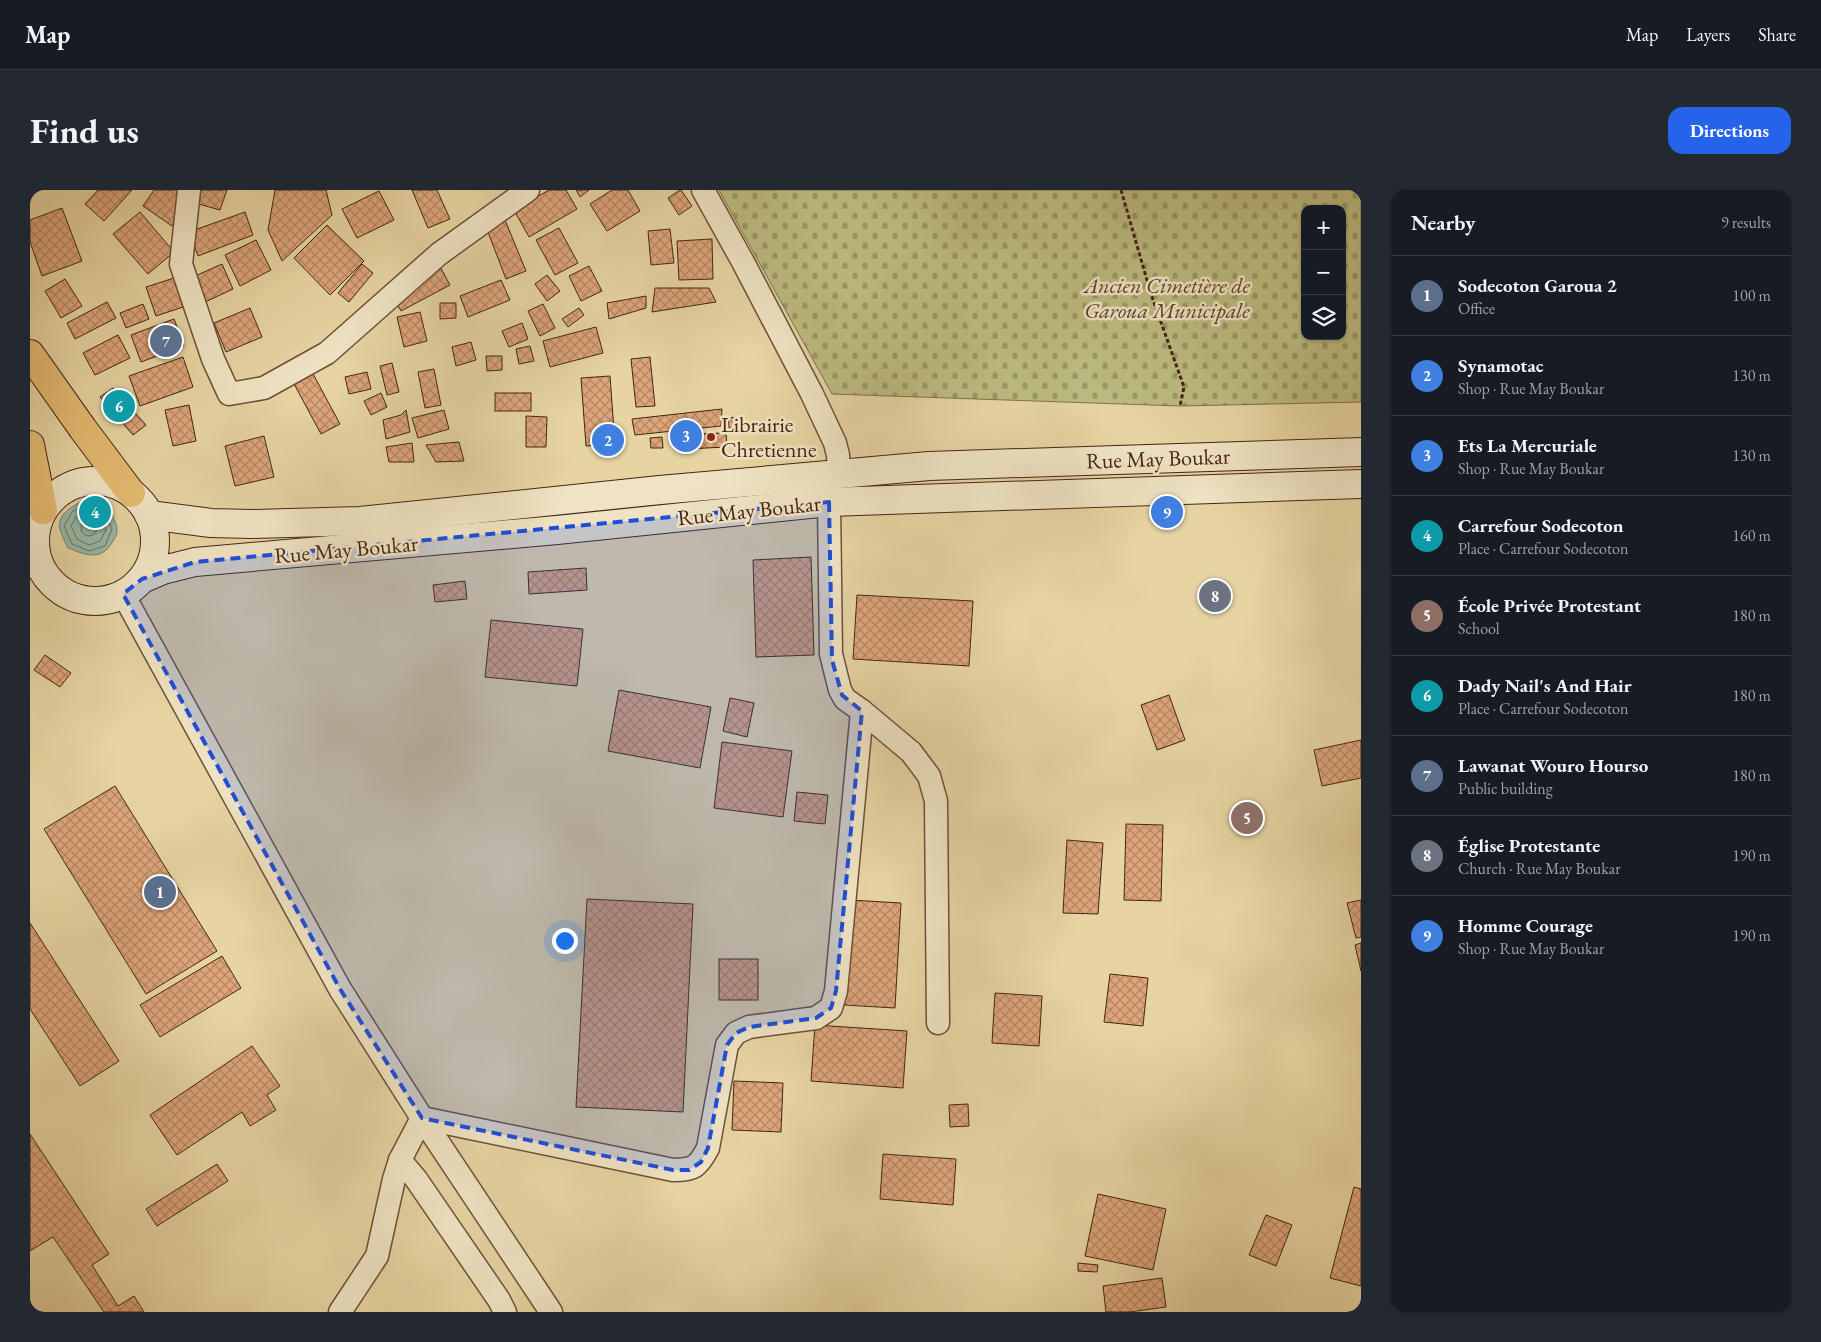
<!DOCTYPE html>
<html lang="en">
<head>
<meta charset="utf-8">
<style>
	body { margin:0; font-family:"EB Garamond",serif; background:#242831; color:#f1f3f6 }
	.controls { position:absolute; right:15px; top:15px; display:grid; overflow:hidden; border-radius:10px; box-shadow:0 1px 4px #0004 }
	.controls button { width:45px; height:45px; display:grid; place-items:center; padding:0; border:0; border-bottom:1px solid #363941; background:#171b24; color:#f1f3f6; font:25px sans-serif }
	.you { position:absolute; left:534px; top:750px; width:18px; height:18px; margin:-12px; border:4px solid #fff; border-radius:50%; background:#1a73e8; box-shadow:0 0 0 8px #1a73e833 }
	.badge { display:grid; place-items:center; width:32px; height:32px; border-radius:50%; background:#2563eb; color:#fff; font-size:16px; font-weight:700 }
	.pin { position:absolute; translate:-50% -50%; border:2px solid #fff; box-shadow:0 1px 5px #0006 }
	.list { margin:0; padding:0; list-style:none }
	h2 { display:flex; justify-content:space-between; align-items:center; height:65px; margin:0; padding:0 20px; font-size:21px }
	h2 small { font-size:16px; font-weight:400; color:#9ea1a6 }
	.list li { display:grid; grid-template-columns:32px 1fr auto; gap:15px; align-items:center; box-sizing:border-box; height:80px; padding:0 20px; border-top:1px solid #363941 }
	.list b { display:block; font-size:19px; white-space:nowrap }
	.list p { margin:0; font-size:16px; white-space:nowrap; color:#9ea1a6 }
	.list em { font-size:16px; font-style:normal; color:#9ea1a6 }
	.icon { flex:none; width:28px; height:28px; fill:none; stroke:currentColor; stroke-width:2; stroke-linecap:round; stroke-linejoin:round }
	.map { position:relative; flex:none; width:1331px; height:1122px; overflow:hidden; border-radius:15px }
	header { display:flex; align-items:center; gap:30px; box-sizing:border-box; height:70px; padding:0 25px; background:#171b24; border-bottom:1px solid #363941 }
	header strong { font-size:24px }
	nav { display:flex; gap:28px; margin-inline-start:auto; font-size:18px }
	.intro { display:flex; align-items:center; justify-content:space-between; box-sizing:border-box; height:120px; padding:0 30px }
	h1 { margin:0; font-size:35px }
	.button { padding:12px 22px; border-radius:15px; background:#2563eb; color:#fff; font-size:18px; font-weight:700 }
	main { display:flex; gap:30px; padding:0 30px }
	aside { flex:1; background:#171b24; border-radius:15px; box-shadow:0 1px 4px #0004 }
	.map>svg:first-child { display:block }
</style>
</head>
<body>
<header>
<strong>Map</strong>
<nav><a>Map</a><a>Layers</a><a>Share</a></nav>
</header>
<div class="intro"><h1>Find us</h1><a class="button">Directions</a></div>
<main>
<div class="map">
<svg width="1331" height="1122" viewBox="0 0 1331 1122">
	<defs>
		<pattern id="cemetery-stones" width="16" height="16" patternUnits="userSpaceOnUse" patternTransform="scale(1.25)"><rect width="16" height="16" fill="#bcbb80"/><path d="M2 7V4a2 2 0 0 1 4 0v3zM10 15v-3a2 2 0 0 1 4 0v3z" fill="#9b9868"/></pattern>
		<pattern id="building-cross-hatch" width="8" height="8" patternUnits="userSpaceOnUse" patternTransform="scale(1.25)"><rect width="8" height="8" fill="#dda579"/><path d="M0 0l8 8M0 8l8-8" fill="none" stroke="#b58662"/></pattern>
	</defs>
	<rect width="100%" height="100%" fill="#e6d4a2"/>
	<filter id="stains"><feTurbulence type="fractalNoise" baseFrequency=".004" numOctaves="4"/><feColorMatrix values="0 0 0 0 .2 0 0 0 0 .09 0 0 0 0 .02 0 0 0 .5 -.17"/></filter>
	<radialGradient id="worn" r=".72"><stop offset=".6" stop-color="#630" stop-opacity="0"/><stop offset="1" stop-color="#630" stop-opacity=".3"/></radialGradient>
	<!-- cemetery -->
	<path fill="url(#cemetery-stones)" stroke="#81704a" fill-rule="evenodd" d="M689,0H1331V212L1150,216L802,204ZM1275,19H1312V146H1275Z"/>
	<!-- water -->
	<path fill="#96b8a7" stroke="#767d6c" d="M58,309L79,318C81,324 87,333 87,340C87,345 85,348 83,351C71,372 56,365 38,358C35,352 32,346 30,339C26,323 46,314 58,309Z"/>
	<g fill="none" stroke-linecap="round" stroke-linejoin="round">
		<!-- shore -->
		<g stroke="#6e6e5e" stroke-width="1">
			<path d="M58,315L75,322L82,339L75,356L59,361L42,354L34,336L42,322Z"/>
			<path d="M59,322L70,327L76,340L70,351L59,355L47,349L41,336L46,327Z"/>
			<circle cx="59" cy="338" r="8"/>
		</g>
	</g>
	<!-- building -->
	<g fill="url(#building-cross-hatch)" stroke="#462414">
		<path d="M68,0H102L74,31L55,14Z"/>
		<path d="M124,0H146L160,10L142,36L113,16Z"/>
		<path d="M169,0H197L190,20L165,13Z"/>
		<path d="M245,0H296L302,25L252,71L238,40Z"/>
		<path d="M382,0H407L420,29L398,38Z"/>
		<path d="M519,0H536L547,19L499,47L484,20Z"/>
		<path d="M546,0H559L550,7Z"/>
		<path d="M582,0H598L610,21L577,41L560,14Z"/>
		<path d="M650,0H651L662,16L649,25L638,8Z"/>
		<path d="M349,1L364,30L327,48L312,19Z"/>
		<path d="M32,18L52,71L12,86L0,52V30Z"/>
		<path d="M110,22L144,62L118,84L83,44Z"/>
		<path d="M215,22L223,45L168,66L159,42Z"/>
		<path d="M475,30L496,81L476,89L456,37Z"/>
		<path d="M297,35L334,71L300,105L264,68Z"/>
		<path d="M529,38L548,73L525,85L506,50Z"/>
		<path d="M640,39L644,73L621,75L618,41Z"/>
		<path d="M682,49L683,89L649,90L647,51Z"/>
		<path d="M226,50L241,80L210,96L195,65Z"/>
		<path d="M407,71L420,95L371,121L358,97Z"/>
		<path d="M192,74L203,99L175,112L163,87Z"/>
		<path d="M332,74L343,83L319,112L308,103Z"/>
		<path d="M559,76L572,101L551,111L539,86Z"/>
		<path d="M517,85L530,101L517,111L505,94Z"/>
		<path d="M144,88L153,117L126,126L116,97Z"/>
		<path d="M35,89L52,116L31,128L15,101Z"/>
		<path d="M471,90L480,110L438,127L430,106Z"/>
		<path d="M625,98H679L686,112L622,122Z"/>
		<path d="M616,106V118L579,129L577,113Z"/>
		<path d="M77,112L86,128L45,149L37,133Z"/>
		<path d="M410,113H426V128L410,129Z"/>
		<path d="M113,114L119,129L96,138L90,123Z"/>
		<path d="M513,114L525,138L510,146L498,121Z"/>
		<path d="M220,118L232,147L196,162L184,133Z"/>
		<path d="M549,118L554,125L538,137L532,129Z"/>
		<path d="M390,122L397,151L374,157L367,127Z"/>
		<path d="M144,129L154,156L111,172L101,145Z"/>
		<path d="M492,133L498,149L479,157L472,141Z"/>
		<path d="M566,137L573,163L520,177L513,151Z"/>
		<path d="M88,145L100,168L65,185L53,163Z"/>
		<path d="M441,152L446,170L426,176L422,157Z"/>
		<path d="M500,156L504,171L489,174L486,159Z"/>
		<path d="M456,166H472V180L457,181Z"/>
		<path d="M153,167L163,197L110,216L99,186Z"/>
		<path d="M620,167L625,216L606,217L601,169Z"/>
		<path d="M362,173L369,202L357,205L350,176Z"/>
		<path d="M404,179L411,215L395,218L388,182Z"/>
		<path d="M282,182L310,234L291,244L263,192Z"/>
		<path d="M337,182L341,199L319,204L315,187Z"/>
		<path d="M580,186L585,254L556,256L551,188Z"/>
		<path d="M83,198L116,235L103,245L70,207Z"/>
		<path d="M351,203L357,217L341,225L334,211Z"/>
		<rect x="465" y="203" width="36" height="18"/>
		<path d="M159,215L166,251L143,256L135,220Z"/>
		<path d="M692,219L691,236L605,245L602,229Z"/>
		<path d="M376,220L380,242L356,249L353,230L371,225Z"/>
		<path d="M414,220L419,239L388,248L382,228Z"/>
		<path d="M496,226L517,227L516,257H496Z"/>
		<path d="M709,227L710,237L699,238L698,228Z"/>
		<path d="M696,243L697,257L655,259L654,244Z"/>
		<path d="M234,246L244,287L205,296L195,256Z"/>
		<path d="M632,247L633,258H621L620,248Z"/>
		<path d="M429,252L434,271L406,272L396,255Z"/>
		<path d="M382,253L384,272H359L356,257Z"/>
		<path d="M781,367L784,465L726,467L723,370Z"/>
		<path d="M556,378L557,400L499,404L498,382Z"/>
		<path d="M435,391L437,409L405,412L403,395Z"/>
		<path d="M827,405L943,411L939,476L823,469Z"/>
		<path d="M461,430L553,439L547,496L455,487Z"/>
		<path d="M15,465L41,483L30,497L4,480Z"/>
		<path d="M589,500L681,517L670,578L578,561Z"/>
		<path d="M1139,505L1155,550L1127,560L1111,515Z"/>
		<path d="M700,508L724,513L717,547L693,541Z"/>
		<path d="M1331,550V588L1292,596L1284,560Z"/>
		<path d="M692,552L762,561L753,627L684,618Z"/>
		<path d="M85,596L187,761L116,804L14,639Z"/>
		<path d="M767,602L798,605L795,634L764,631Z"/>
		<path d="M1096,634L1133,635L1131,711L1094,710Z"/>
		<path d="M1037,650L1073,653L1068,724L1033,723Z"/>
		<path d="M557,709L663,714L653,922L546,917Z"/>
		<path d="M820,710L871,713L865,818L814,815Z"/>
		<path d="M1331,710V747L1326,748L1317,713Z"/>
		<path d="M0,733L89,871L50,896L0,819Z"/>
		<path d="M1331,753V781L1325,755Z"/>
		<path d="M192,766L211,798L130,847L110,815Z"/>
		<rect x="689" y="769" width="39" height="41"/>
		<path d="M1080,784L1118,788L1113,836L1074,832Z"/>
		<path d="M965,803L1012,806L1009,856L962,853Z"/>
		<path d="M785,835L877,841L873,898L781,891Z"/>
		<path d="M222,856L250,896L237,905L246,920L220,936L212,922L147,965L120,925Z"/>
		<path d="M704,891L753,893L751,942L702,940Z"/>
		<path d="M938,914L939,936L920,937L919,915Z"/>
		<path d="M0,944L79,1064L62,1075L88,1116L104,1106L114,1122H74L23,1047L0,1061Z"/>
		<path d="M853,964L926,969L923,1015L850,1009Z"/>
		<path d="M187,974L198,991L127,1036L116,1019Z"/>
		<path d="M1324,997L1331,999V1096L1300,1088Z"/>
		<path d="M1068,1004L1136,1019L1123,1080L1055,1066Z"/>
		<path d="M1236,1025L1262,1035L1246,1076L1219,1065Z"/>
		<path d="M1048,1073L1068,1075L1067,1082L1048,1081Z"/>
		<path d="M1132,1088L1136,1117L1100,1122H1076L1073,1096Z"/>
	</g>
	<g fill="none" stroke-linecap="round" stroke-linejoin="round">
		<defs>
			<g id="minor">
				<path d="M159,0L151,74L183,169L199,204L234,198L297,163L409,64L498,0"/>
				<path d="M673,0L713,72L782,204L805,253L808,265L809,284"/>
				<path d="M799,312L801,464L810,500L815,509L832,521L881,562L899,586L906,611L908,833"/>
				<path d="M93,404L310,799L392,928L521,1122"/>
				<path d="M370,970L386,989L469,1110L475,1122"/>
				<path d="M310,1122L347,1066L364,989L370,970L392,928L643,980C664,980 668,977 678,958L697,855L706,843L719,837L786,828L801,818L806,801L832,521"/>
			</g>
			<g id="secondary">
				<circle cx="65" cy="351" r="60"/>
				<path d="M119,325L181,333L221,334L330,331L630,300L899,276L1331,262"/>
				<path d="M112,389L133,380L165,372L527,340L799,312L1331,294"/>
			</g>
			<g id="primary">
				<path d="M0,164L53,239L101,303"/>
				<path d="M0,255L13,320"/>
			</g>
		</defs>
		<!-- minor casing -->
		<use href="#minor" stroke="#6e5038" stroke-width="25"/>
		<!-- secondary casing -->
		<use href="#secondary" stroke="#462414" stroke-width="30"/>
		<!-- primary casing -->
		<use href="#primary" stroke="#462414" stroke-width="30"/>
		<!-- path -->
		<path stroke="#462414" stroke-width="3" stroke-dasharray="4 2.5" stroke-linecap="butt" d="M1091,0L1121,104L1154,197L1150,216"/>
		<!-- minor -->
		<use href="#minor" stroke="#efe3c3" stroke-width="22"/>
		<!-- secondary -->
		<use href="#secondary" stroke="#efe3c3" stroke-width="28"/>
		<!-- primary -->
		<use href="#primary" stroke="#e3ba71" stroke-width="28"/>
	</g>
	<!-- marked area -->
	<path fill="#1d4ed8" fill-opacity="0.2" stroke="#1d4ed8" stroke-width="4" stroke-dasharray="10 6" stroke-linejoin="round" d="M799,312L802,470L812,505L832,521L806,801L801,818L786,828L719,837L706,843L697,855L678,958L671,972L659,980H643L392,928L310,799L93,404L112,389L165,372Z"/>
	<!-- markers -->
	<circle fill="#8f2418" stroke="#efe3c3" stroke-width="2" cx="681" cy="247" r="5"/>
	<g text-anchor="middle" stroke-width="5" stroke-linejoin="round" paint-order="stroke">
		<!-- park labels -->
		<g font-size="22" font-style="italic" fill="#5e422a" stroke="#efe3c3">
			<text x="1137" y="103">Ancien Cimetière de<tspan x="1137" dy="25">Garoua Municipale</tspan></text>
		</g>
		<!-- poi labels -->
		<g font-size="22" fill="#462414" stroke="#efe3c3" text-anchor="start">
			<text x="691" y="242">Librairie<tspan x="691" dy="25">Chretienne</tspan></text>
		</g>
		<!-- street labels -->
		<g font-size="22" fill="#462414" stroke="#efe3c3">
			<text transform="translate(1128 268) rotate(-2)" y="8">Rue May Boukar</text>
			<text transform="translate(719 320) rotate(-6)" y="8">Rue May Boukar</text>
			<text transform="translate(316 359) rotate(-5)" y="8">Rue May Boukar</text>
		</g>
	</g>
	<rect width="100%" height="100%" filter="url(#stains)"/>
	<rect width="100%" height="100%" fill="url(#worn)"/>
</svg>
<div class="controls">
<button>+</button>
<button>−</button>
<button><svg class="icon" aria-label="layers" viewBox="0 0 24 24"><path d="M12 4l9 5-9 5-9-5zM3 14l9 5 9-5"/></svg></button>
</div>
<div class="you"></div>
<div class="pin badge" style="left:130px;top:702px;background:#5c6f8a">1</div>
<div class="pin badge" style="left:578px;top:250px;background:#3f7fe0">2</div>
<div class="pin badge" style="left:656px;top:246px;background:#3f7fe0">3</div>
<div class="pin badge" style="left:65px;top:322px;background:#0f9aa8">4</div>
<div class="pin badge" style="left:1217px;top:628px;background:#8d6e63">5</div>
<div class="pin badge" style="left:89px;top:216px;background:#0f9aa8">6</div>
<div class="pin badge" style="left:136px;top:151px;background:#5c6f8a">7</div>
<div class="pin badge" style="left:1185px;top:406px;background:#6b7280">8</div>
<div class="pin badge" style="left:1137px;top:322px;background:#3f7fe0">9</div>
</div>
<aside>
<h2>Nearby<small>9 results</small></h2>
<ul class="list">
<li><span class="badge" style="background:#5c6f8a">1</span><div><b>Sodecoton Garoua 2</b><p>Office</p></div><em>100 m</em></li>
<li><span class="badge" style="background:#3f7fe0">2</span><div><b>Synamotac</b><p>Shop · Rue May Boukar</p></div><em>130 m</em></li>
<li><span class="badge" style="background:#3f7fe0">3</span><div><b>Ets La Mercuriale</b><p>Shop · Rue May Boukar</p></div><em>130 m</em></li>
<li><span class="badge" style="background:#0f9aa8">4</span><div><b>Carrefour Sodecoton</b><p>Place · Carrefour Sodecoton</p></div><em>160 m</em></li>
<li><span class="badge" style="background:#8d6e63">5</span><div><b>École Privée Protestant</b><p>School</p></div><em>180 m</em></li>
<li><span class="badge" style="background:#0f9aa8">6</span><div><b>Dady Nail's And Hair</b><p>Place · Carrefour Sodecoton</p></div><em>180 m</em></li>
<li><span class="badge" style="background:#5c6f8a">7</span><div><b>Lawanat Wouro Hourso</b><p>Public building</p></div><em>180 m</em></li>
<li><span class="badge" style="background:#6b7280">8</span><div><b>Église Protestante</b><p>Church · Rue May Boukar</p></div><em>190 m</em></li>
<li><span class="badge" style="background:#3f7fe0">9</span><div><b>Homme Courage</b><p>Shop · Rue May Boukar</p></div><em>190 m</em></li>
</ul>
</aside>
</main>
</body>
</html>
